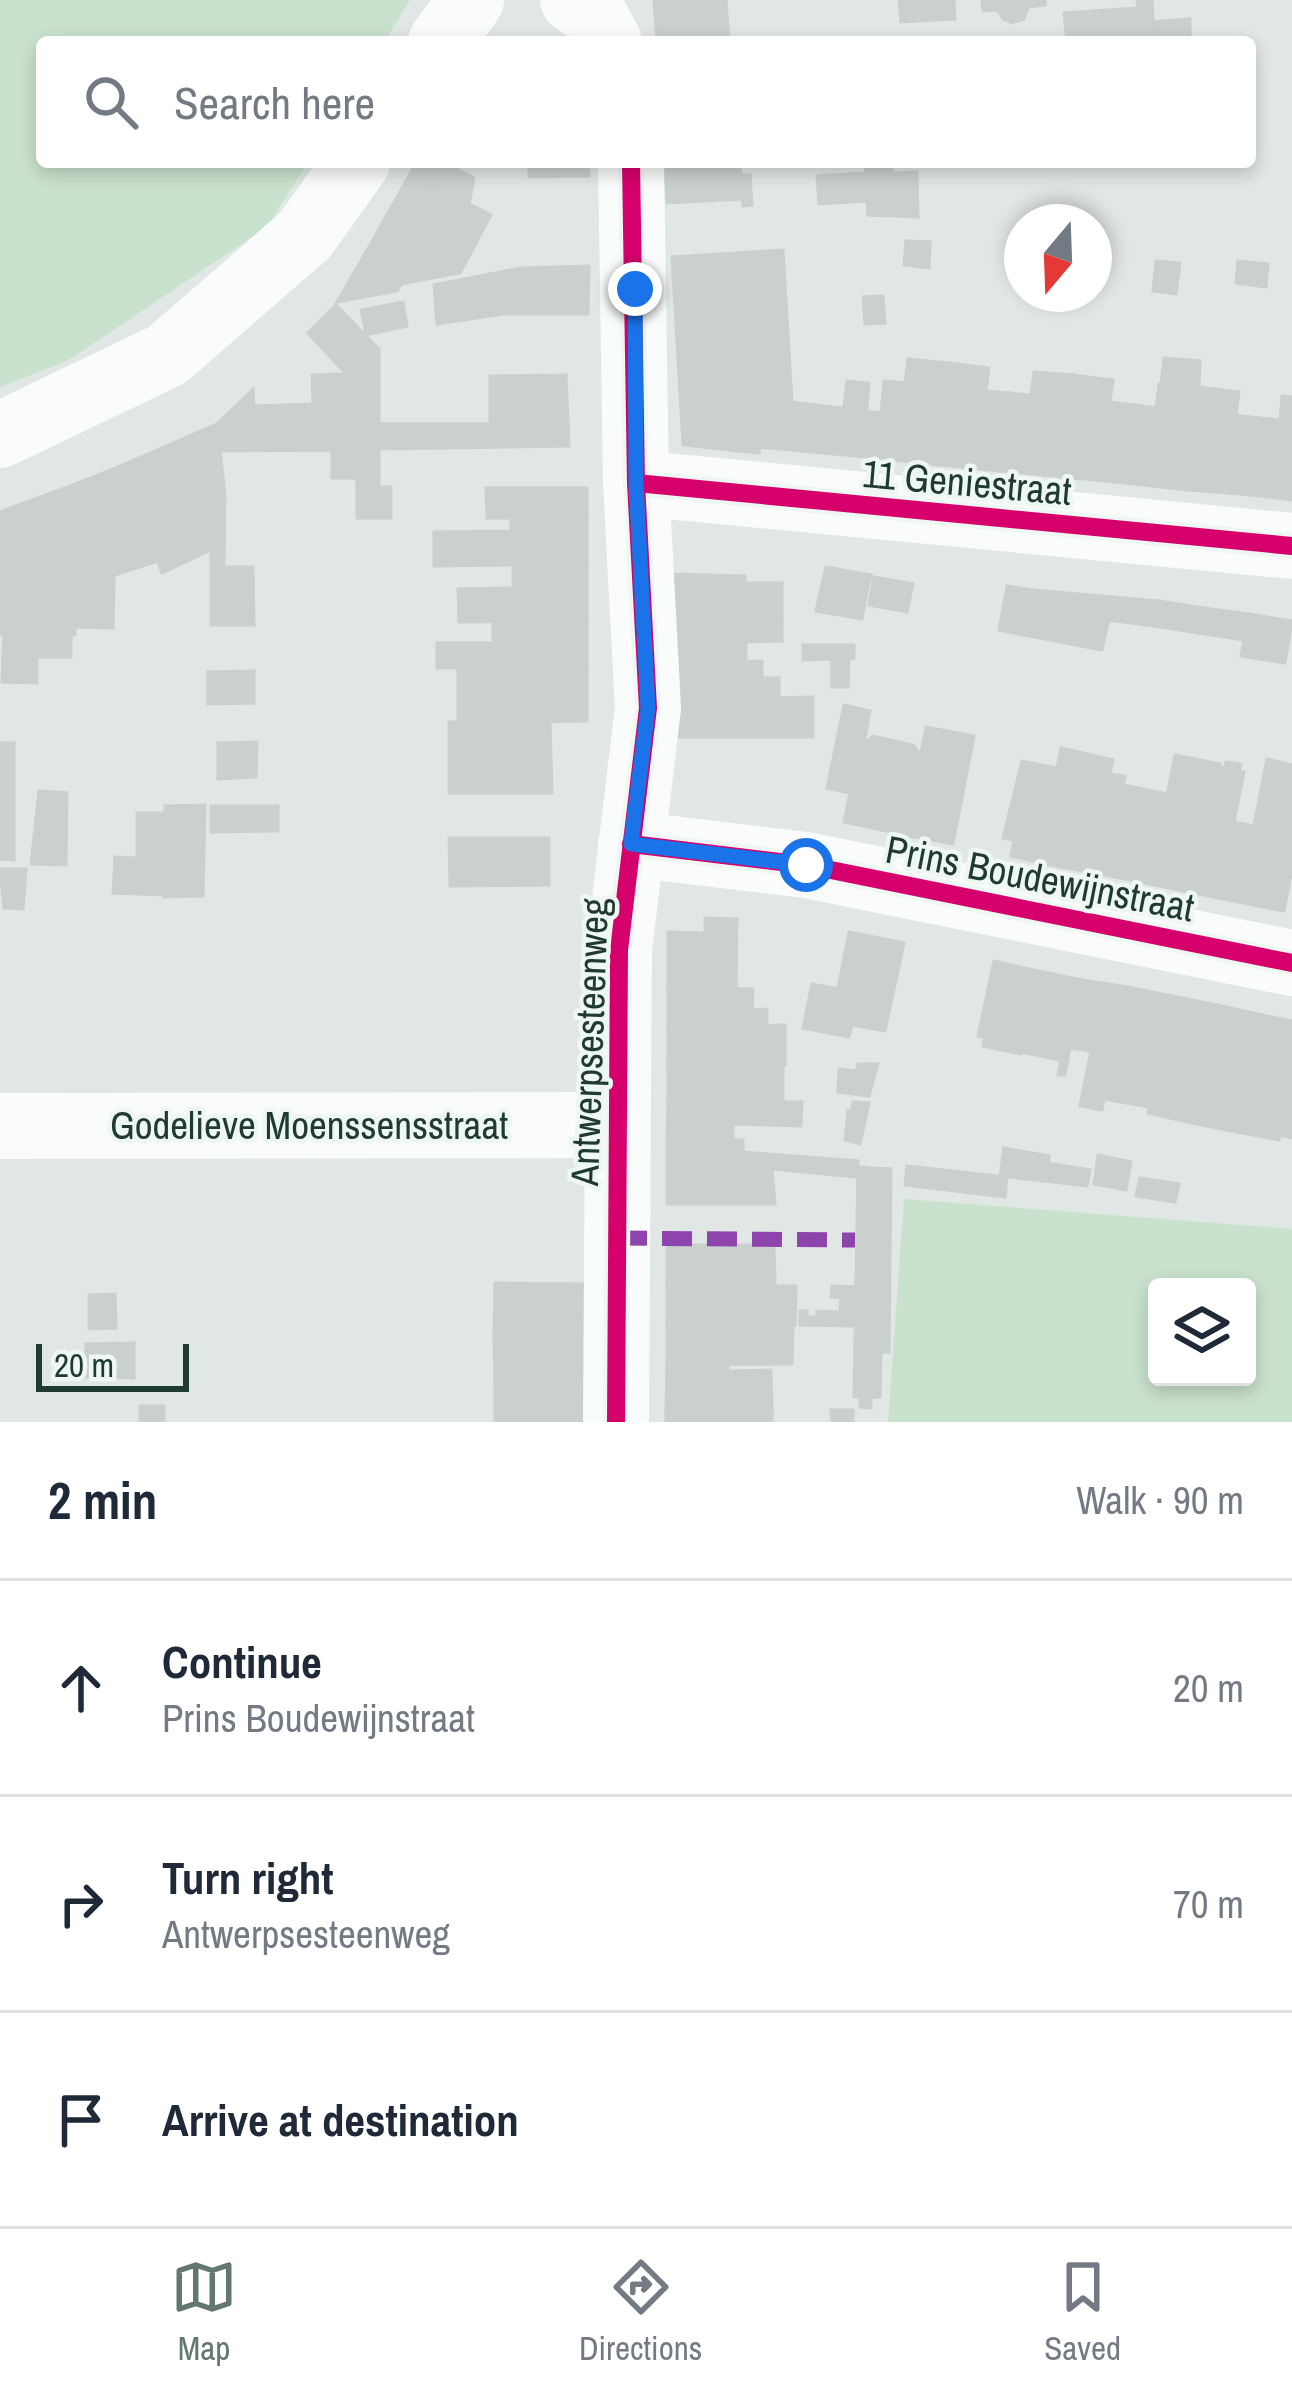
<!DOCTYPE html>
<html lang="en">
<head>
<meta charset="utf-8">
<style>
	body { margin:0; font-family:"Archivo Narrow",sans-serif; background:#f2f2f3; color:#1f2937 }
	.controls { position:absolute; right:36px; bottom:36px; display:grid; overflow:hidden; border-radius:12px; box-shadow:0 6px 18px #0003 }
	.controls button { width:108px; height:108px; display:grid; place-items:center; padding:0; border:0; border-bottom:3px solid #e0e1e3; background:#fff; color:#1f2937; font:60px sans-serif }
	.compass { position:absolute; left:1004px; top:204px; width:108px; height:108px; border-radius:50%; background:#fff; box-shadow:0 6px 18px #0003; rotate:199deg }
	.scale { position:absolute; left:36px; bottom:30px; width:153px; box-sizing:border-box; padding-left:12px; border:6px solid #1f3a2f; border-top:0; font-size:33px; line-height:42px; white-space:nowrap; color:#1f3a2f; -webkit-text-stroke:9px #eef7f1; paint-order:stroke }
	.stop { position:absolute; width:36px; height:36px; margin:-27px; border:9px solid #1a73e8; border-radius:50%; background:#fff }
	.stop.end { background:#1a73e8; border-color:#fff; box-shadow:0 3px 12px #0008 }
	.list { margin:0; padding:0; list-style:none }
	h2 { display:flex; justify-content:space-between; align-items:center; height:156px; margin:0; padding:0 48px; font-size:51px }
	h2 small { font-size:39px; font-weight:400; color:#747a83 }
	.list li { display:grid; grid-template-columns:78px 1fr auto; gap:36px; align-items:center; box-sizing:border-box; height:216px; padding:0 48px; border-top:3px solid #e0e1e3 }
	.list b { display:block; font-size:45px; white-space:nowrap }
	.list p { margin:0; font-size:39px; white-space:nowrap; color:#747a83 }
	.list em { font-size:39px; font-style:normal; color:#747a83 }
	.icon { flex:none; width:66px; height:66px; fill:none; stroke:currentColor; stroke-width:2; stroke-linecap:round; stroke-linejoin:round }
	.map { position:relative; flex:none; width:1292px; height:1422px; overflow:hidden }
	.search { position:absolute; background:#fff; box-shadow:0 6px 18px #0003; left:36px; right:36px; top:36px; height:132px; display:flex; align-items:center; gap:30px; box-sizing:border-box; padding:0 42px; border-radius:12px; color:#747a83; font-size:45px }
	.sheet { height:804px; background:#fff }
	nav { display:flex; justify-content:space-around; align-items:center; box-sizing:border-box; height:168px; border-top:3px solid #e0e1e3; background:#fff; font-size:33px; color:#747a83 }
	nav a { display:grid; justify-items:center; gap:6px }
	nav .on { color:#63776e }
	.map>svg:first-child { display:block }
</style>
</head>
<body>
<div class="map">
<svg width="1292" height="1422" viewBox="0 0 1292 1422">
	<rect width="100%" height="100%" fill="#e1e7e4"/>
	<!-- green -->
	<g fill="#c9e2cd" fill-rule="evenodd">
		<path d="M0,0H410L384,42H42V162H308L267,227L67,361L0,387Z"/>
		<path d="M904,1199L1292,1229V1422H888ZM1157,1287H1247V1377H1157Z"/>
	</g>
	<!-- building -->
	<g fill="#cad0cd" stroke="#cad0cd" stroke-width="3">
		<path d="M654,0H726L729,42H657Z"/>
		<path d="M899,0H931L932,20L901,22Z"/>
		<path d="M931,0H954L955,19L932,20Z"/>
		<path d="M982,0H1045V5L1028,7L1024,19L1012,23L1003,19L998,10L983,11Z"/>
		<path d="M1137,0H1152L1154,38L1067,42L1064,13L1138,8Z"/>
		<path d="M1190,19V36L1154,38L1153,22Z"/>
		<path d="M417,162H444L474,178L469,204L410,174Z"/>
		<path d="M529,162H588L589,176L529,177Z"/>
		<path d="M664,162H740L742,199L667,203Z"/>
		<path d="M865,162H892V173L917,172L918,217L868,215Z"/>
		<path d="M863,173L866,201L819,204L817,176Z"/>
		<path d="M410,174L491,215L460,273L401,284L361,261Z"/>
		<path d="M740,175H750L752,205L743,206Z"/>
		<path d="M906,241L930,242L929,268L904,265Z"/>
		<path d="M783,250L792,402L881,413L877,458L760,447L759,453L683,445L672,257Z"/>
		<path d="M361,261L401,284L397,291L337,302Z"/>
		<path d="M1156,261L1180,263L1176,294L1153,291Z"/>
		<path d="M1238,261L1268,264L1266,287L1236,283Z"/>
		<path d="M589,266L588,314H503L437,324L434,285L521,268Z"/>
		<path d="M883,296L885,323L865,324L863,297Z"/>
		<path d="M403,302L407,326L366,335L361,310Z"/>
		<path d="M336,305L379,349V488L357,487V478H332V450L220,451L217,424L253,389L254,406L313,404L312,375L346,374L308,333Z"/>
		<path d="M1164,358L1200,361L1199,387L1161,384Z"/>
		<path d="M908,359L949,363L939,465L877,458L884,381L905,383Z"/>
		<path d="M949,363L989,368L986,391L1009,393L1001,471L939,465Z"/>
		<path d="M1034,372L1073,375L1063,477L1001,471L1009,393L1031,395Z"/>
		<path d="M566,375L569,446L379,449V424H490V376Z"/>
		<path d="M1073,375L1113,380L1110,402L1134,405L1126,483L1063,477Z"/>
		<path d="M847,381L869,383L867,409L844,406Z"/>
		<path d="M1159,384L1199,387L1188,490L1126,483L1134,405L1156,408Z"/>
		<path d="M1199,387L1239,392L1236,415L1259,418L1251,495L1188,490Z"/>
		<path d="M1282,396L1292,397V500L1251,495L1259,418L1280,420Z"/>
		<path d="M217,424L225,494L223,625H211V550L162,573L125,464Z"/>
		<path d="M125,464L158,561L115,575V538L88,479Z"/>
		<path d="M88,479L115,538L113,628L75,627L77,553L54,492Z"/>
		<rect x="357" y="487" width="34" height="31"/>
		<path d="M486,488H587V518H487Z"/>
		<path d="M54,492L77,553L75,635H38L40,566L18,505Z"/>
		<path d="M18,505L40,566L37,657L3,656L6,580L0,566V512Z"/>
		<path d="M511,518H587V564L434,566V532L511,531Z"/>
		<path d="M513,564H587V621L459,622L458,589L513,588Z"/>
		<path d="M0,566L6,580L3,634H0Z"/>
		<path d="M224,567H253L254,625H223Z"/>
		<path d="M826,567L871,575L866,597L821,588Z"/>
		<path d="M670,574L745,576V597H769V583H782V619H669Z"/>
		<path d="M874,577L913,584L907,612L869,605Z"/>
		<rect x="745" y="583" width="24" height="14"/>
		<path d="M1007,586L1033,590L1024,635L999,630Z"/>
		<path d="M821,588L866,597L862,619L816,611Z"/>
		<path d="M1033,590L1114,597L1102,650L1024,635Z"/>
		<path d="M1114,597L1159,601L1154,626L1108,620Z"/>
		<path d="M1159,601L1204,608L1199,633L1154,626Z"/>
		<path d="M1204,608L1249,614L1244,640L1199,633Z"/>
		<path d="M1249,614L1292,621L1285,663L1241,656Z"/>
		<path d="M669,619H782V641L746,642V661L669,663Z"/>
		<path d="M587,621V666L437,668V643H493V623Z"/>
		<path d="M38,635H71V657H37Z"/>
		<path d="M803,645H854V658H849L848,687H832V659L803,660Z"/>
		<path d="M3,656L37,657V683L2,682Z"/>
		<path d="M762,661V678H779V698L669,700V663Z"/>
		<path d="M587,666V721L458,723V668Z"/>
		<path d="M254,671V703L208,704V672Z"/>
		<path d="M813,697V737H669V700Z"/>
		<path d="M844,705L870,711L864,743L873,736L913,745L921,755L905,835L844,822L850,793L827,788Z"/>
		<path d="M449,722H550L552,793H449Z"/>
		<path d="M926,727L974,736L953,844L905,835Z"/>
		<path d="M257,742L256,777L218,779V743Z"/>
		<path d="M0,743H14V860L0,859Z"/>
		<path d="M1061,748L1083,753L1060,867L1011,856L1014,840L1003,838L1022,761L1057,768Z"/>
		<path d="M1083,753L1113,760L1110,774L1125,776L1105,875L1060,867Z"/>
		<path d="M1175,755L1220,764L1194,893L1150,884Z"/>
		<path d="M1267,759L1292,765V869L1284,911L1239,902Z"/>
		<path d="M1226,762L1241,764L1239,771L1244,772L1234,822L1254,826L1239,902L1194,893L1219,767L1225,768Z"/>
		<path d="M1124,785L1167,794L1150,884L1105,875Z"/>
		<path d="M39,791L67,793L66,865L31,864Z"/>
		<path d="M205,805L203,896L164,897L165,806Z"/>
		<path d="M211,806H278V831L211,832Z"/>
		<path d="M137,813H165L164,895L113,893L115,857L137,858Z"/>
		<path d="M449,838H549V885L450,886Z"/>
		<path d="M0,869H26L23,909L4,908Z"/>
		<path d="M705,918L737,919L736,988H668V932L705,933Z"/>
		<path d="M849,932L904,943L885,1031L852,1025L849,1037L803,1028L812,984L838,989Z"/>
		<path d="M994,961L1038,971L1021,1054L983,1046L985,1037L978,1036Z"/>
		<path d="M1038,971L1082,980L1065,1075H1058L1061,1060L1021,1052Z"/>
		<path d="M1082,980L1128,987L1102,1110L1080,1106L1091,1051L1070,1048Z"/>
		<path d="M1128,987L1172,996L1149,1107L1104,1099Z"/>
		<path d="M668,988L753,989L752,1010L767,1009V1025L668,1027Z"/>
		<path d="M1172,996L1217,1005L1192,1123L1148,1113Z"/>
		<path d="M1217,1005L1262,1015L1237,1132L1192,1123Z"/>
		<path d="M1262,1015L1292,1021V1138L1280,1135L1279,1140L1237,1132Z"/>
		<path d="M785,1025V1065L668,1064V1027Z"/>
		<path d="M668,1064H783V1101L668,1102Z"/>
		<path d="M858,1064H878L869,1096L838,1092L839,1069L856,1071Z"/>
		<path d="M668,1102H802L801,1126L733,1124V1139L667,1140Z"/>
		<path d="M853,1102L869,1103L860,1144L845,1140L848,1111L851,1113Z"/>
		<path d="M667,1140H743V1152L858,1161L857,1177L772,1169L775,1204H667Z"/>
		<path d="M1004,1148L1049,1156L1045,1181L1000,1176Z"/>
		<path d="M1098,1155L1131,1162L1126,1190L1094,1184Z"/>
		<path d="M1048,1163L1090,1170L1087,1186L1045,1181Z"/>
		<path d="M907,1166L1007,1177L1005,1197L905,1185Z"/>
		<path d="M858,1167L891,1169L889,1352H881L880,1397L871,1398V1408L860,1407V1397H854Z"/>
		<path d="M1140,1178L1179,1184L1175,1202L1136,1196Z"/>
		<path d="M667,1245H774L775,1286H667Z"/>
		<path d="M495,1283L586,1284V1336H494Z"/>
		<path d="M667,1286H796L795,1325L667,1324Z"/>
		<path d="M832,1286L855,1287L854,1326L800,1325V1311H807V1317H817V1311L840,1312L841,1298L831,1297Z"/>
		<path d="M115,1294L116,1328L89,1329V1295Z"/>
		<path d="M667,1324L793,1325L792,1364L667,1365Z"/>
		<path d="M494,1336H586V1389H495Z"/>
		<path d="M134,1343V1378L85,1377L86,1344Z"/>
		<path d="M728,1364V1371L771,1370L772,1410L666,1411L667,1365Z"/>
		<rect x="495" y="1389" width="91" height="33"/>
		<rect x="140" y="1406" width="24" height="16"/>
		<path d="M772,1410V1422H666V1411Z"/>
		<path d="M831,1410H853V1422H832Z"/>
	</g>
	<g fill="none" stroke-linecap="round" stroke-linejoin="round">
		<!-- minor -->
		<g stroke="#fafbfb" stroke-width="66">
			<path d="M573,0L594,14L609,42"/>
			<path d="M441,42L471,0"/>
			<path d="M0,435L167,355L305,235L357,162"/>
			<path d="M636,483L1292,546"/>
			<path d="M631,844L806,865L1292,963"/>
			<path d="M0,1126L618,1125"/>
			<path d="M616,1422L619,950L648,708L636,483L631,162"/>
		</g>
		<!-- quiet -->
		<path stroke="#8e44ad" stroke-width="15" stroke-dasharray="30 15" stroke-linecap="butt" d="M617,1238L855,1240"/>
		<defs>
			<g id="cycleway">
				<path d="M636,483L1292,546"/>
				<path d="M631,844L806,865L1292,963"/>
				<path d="M616,1422L619,950L648,708L636,483L631,162"/>
			</g>
		</defs>
		<!-- cycleway casing -->
		<use href="#cycleway" stroke="#eef7f1" stroke-width="26"/>
		<!-- cycleway -->
		<use href="#cycleway" stroke="#d6006c" stroke-width="18"/>
	</g>
	<g fill="none" stroke-linecap="round" stroke-linejoin="round">
		<!-- route -->
		<path stroke="#1a73e8" stroke-width="15" d="M635,289L636,484L648,708L631,844L806,865"/>
	</g>
	<g text-anchor="middle" stroke-width="9" stroke-linejoin="round" paint-order="stroke">
		<!-- street labels -->
		<g font-size="39" fill="#1f3a2f" stroke="#eef7f1">
			<text transform="translate(967 482) rotate(5)" y="14">11 Geniestraat</text>
			<text transform="translate(1040 878) rotate(11)" y="14">Prins Boudewijnstraat</text>
			<text transform="translate(589 1042) rotate(-88)" y="14">Antwerpsesteenweg</text>
			<text x="309" y="1139">Godelieve Moenssensstraat</text>
		</g>
	</g>
</svg>
<div class="controls">
<button><svg class="icon" aria-label="layers" viewBox="0 0 24 24"><path d="M12 4l9 5-9 5-9-5zM3 14l9 5 9-5"/></svg></button>
</div>
<svg class="compass" viewBox="-18 -18 36 36"><path d="M0-13l5 13h-10z" fill="#e53935"/><path d="M0 13l5-13h-10z" fill="#747a83"/></svg>
<div class="scale">20 m</div>
<div class="stop" style="left:806px;top:865px"></div>
<div class="stop end" style="left:635px;top:289px"></div>
<div class="search"><svg class="icon" aria-label="search" viewBox="0 0 24 24"><circle cx="10" cy="10" r="6"/><path d="M15 15l6 6"/></svg>Search here</div>
</div>
<section class="sheet">
<h2>2 min<small>Walk · 90 m</small></h2>
<ul class="list">
<li><svg class="icon" aria-label="ahead" viewBox="0 0 24 24"><path d="M12 20V5M6 11l6-6 6 6"/></svg><div><b>Continue</b><p>Prins Boudewijnstraat</p></div><em>20 m</em></li>
<li><svg class="icon" aria-label="right" viewBox="0 0 24 24"><path d="M7 20v-9h11M14 6l5 5-5 5"/></svg><div><b>Turn right</b><p>Antwerpsesteenweg</p></div><em>70 m</em></li>
<li><svg class="icon" aria-label="arrive" viewBox="0 0 24 24"><path d="M6 21V4h12l-3 4 3 4H6"/></svg><div><b>Arrive at destination</b></div></li>
</ul>
</section>
<nav>
<a class="on"><svg class="icon" aria-label="map" viewBox="0 0 24 24"><path d="M3 6l6-2 6 2 6-2v14l-6 2-6-2-6 2zM9 4v14M15 6v14"/></svg>Map</a>
<a><svg class="icon" aria-label="directions" viewBox="0 0 24 24"><path d="M12 3l9 9-9 9-9-9zM9 14v-3h6M13 9l2 2-2 2"/></svg>Directions</a>
<a><svg class="icon" aria-label="saved" viewBox="0 0 24 24"><path d="M7 4h10v16l-5-4-5 4z"/></svg>Saved</a>
</nav>
</body>
</html>
